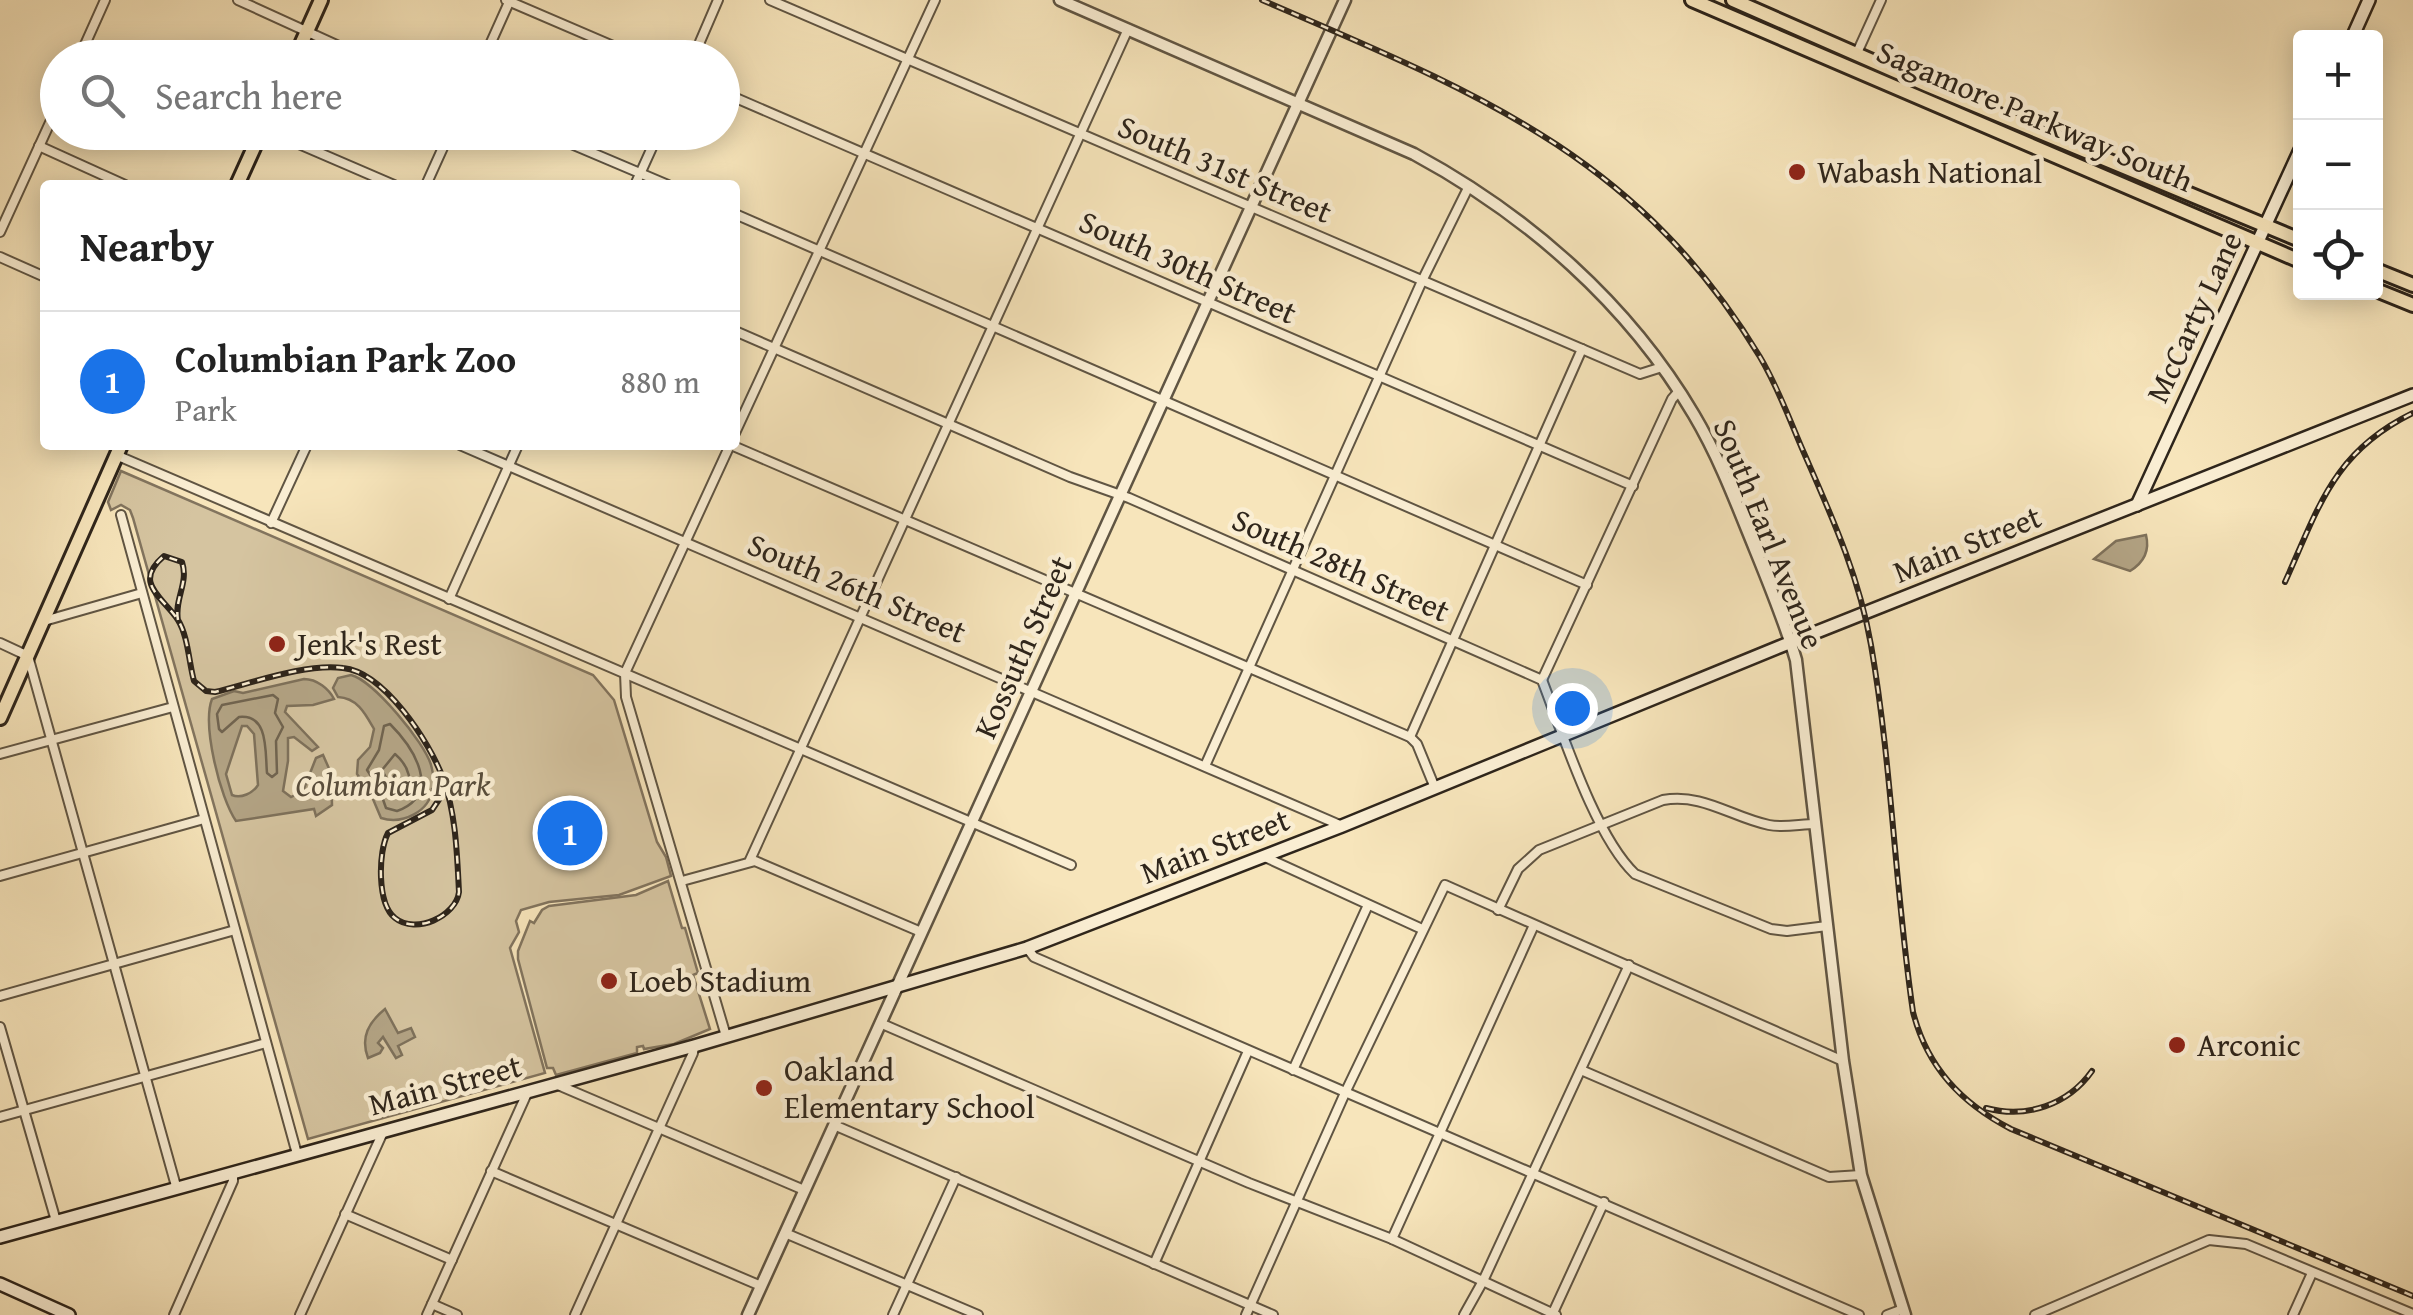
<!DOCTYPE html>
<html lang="en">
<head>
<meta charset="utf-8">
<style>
	body { margin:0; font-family:"Gentium Book Plus",serif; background:#f2f2f2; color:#222 }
	.controls { position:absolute; right:30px; top:30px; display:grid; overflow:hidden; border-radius:10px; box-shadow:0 5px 25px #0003 }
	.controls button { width:90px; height:90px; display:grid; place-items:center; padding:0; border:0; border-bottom:2px solid #e0e0e0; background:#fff; color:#222; font:50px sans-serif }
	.you { position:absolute; left:1572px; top:708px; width:35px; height:35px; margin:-25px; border:8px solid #fff; border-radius:50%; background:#1a73e8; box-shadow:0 0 0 15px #1a73e833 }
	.badge { display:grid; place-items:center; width:65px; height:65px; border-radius:50%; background:#1a73e8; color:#fff; font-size:32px; font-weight:700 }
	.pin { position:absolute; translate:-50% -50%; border:5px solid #fff; box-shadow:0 2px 10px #0006 }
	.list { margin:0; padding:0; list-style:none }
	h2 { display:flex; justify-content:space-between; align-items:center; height:130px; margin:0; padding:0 40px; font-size:42px }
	h2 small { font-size:32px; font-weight:400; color:#767676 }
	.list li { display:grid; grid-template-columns:65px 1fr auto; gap:30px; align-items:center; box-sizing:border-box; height:140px; padding:0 40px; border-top:2px solid #e0e0e0 }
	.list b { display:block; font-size:38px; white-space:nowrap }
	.list p { margin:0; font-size:32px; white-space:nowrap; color:#767676 }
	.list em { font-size:32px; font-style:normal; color:#767676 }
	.icon { flex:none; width:55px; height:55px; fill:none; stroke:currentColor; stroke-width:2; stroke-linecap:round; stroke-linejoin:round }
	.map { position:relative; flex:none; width:2413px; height:1315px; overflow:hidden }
	.search { position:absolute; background:#fff; box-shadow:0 5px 25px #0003; left:40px; top:40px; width:700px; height:110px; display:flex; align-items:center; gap:25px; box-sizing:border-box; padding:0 35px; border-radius:55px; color:#767676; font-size:38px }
	.panel { position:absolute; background:#fff; box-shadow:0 5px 25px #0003; left:40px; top:180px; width:700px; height:270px; border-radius:10px }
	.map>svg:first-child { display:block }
</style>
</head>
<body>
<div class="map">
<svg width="2413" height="1315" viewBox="0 0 2413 1315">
	<rect width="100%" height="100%" fill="#f7e5bb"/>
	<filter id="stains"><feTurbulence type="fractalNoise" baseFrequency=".002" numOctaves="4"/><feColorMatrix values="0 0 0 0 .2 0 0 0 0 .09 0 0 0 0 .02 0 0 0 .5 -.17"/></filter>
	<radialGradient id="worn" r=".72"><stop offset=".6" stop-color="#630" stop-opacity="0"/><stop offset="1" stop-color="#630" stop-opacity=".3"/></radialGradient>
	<!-- green -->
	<g fill="#d5c4a0" stroke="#82745e" stroke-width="2.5">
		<path d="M121,471L593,675L614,700L657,842L666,857L671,876L619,895L549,902L521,910L516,921L519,932L510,948L545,1073L308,1139L133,518L130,510L121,505L111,510L108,502Z"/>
		<path d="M668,881L682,928H685L698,973L693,975L710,1029L674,1044L644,1049L643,1046L637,1047V1053L556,1075L553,1068H547L518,959V951L530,921L534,923L542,910L549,906L636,895Z"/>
	</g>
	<!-- water -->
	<g fill="#b3a485" stroke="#7e715b" stroke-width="2.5" fill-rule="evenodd">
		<path d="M2146,535C2150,551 2143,563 2130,571L2094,559L2116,541Z"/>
		<path d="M351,675C373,680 425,743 431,765C433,772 434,781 436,788L432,789C430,811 403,825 381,818L370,792L357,774L358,760L370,747L374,729C366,715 358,698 338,697L333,688L338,678Z"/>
		<path d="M304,679C317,679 329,689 334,699L313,705L287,706L285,712L318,747L312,751L294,737L288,738V761L283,791L291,797L303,791L316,758L323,755L331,773L332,805L316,816L314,809L236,821C220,798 202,725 212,699L234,691L243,693ZM242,726H247L254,734L258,785C253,793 241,799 232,795L226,774Z"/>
		<path d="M385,1009L398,1033L411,1028L415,1037L398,1046L402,1055L396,1058L383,1037L378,1043L383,1048L380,1053L368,1058C360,1037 369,1022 385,1009Z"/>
	</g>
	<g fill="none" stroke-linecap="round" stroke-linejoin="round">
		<!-- shore -->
		<g stroke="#706450" stroke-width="2.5">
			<path d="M273,695L278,699L275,713L283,727L276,741L277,773L272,777L267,773C265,751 269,714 239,717L222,732L219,729L217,714L222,705Z"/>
			<path d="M390,724C414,748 443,794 397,811L386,808L379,788L367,770L379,750L384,726Z"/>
			<path d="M395,754C408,765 417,785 400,796L395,794L382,770Z"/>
		</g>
		<defs>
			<g id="minor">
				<path d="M238,0L365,58"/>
				<path d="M506,0L641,58"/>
				<path d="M770,0L1640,374L1662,367"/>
				<path d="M84,47L106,58"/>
				<path d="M1856,55L1881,0"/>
				<path d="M79,58L105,0"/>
				<path d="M484,58L510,0"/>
				<path d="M693,58L718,0"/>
				<path d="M722,92L1633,486"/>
				<path d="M271,132L394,185"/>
				<path d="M543,132L668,185"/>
				<path d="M39,146L125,185"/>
				<path d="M426,185L450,132"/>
				<path d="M635,185L659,132"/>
				<path d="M735,214L1587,585"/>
				<path d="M0,232L58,105"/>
				<path d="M0,257L45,277"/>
				<path d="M735,331L1070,477L1129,498L1542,680C1563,734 1595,836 1635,874L1771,929L1787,931L1827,926"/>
				<path d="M735,433L935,0"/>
				<path d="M460,445L1342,826"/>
				<path d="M731,445L1410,737L1417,744L1435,788"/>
				<path d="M116,455L1071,865"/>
				<path d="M121,515L297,1154"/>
				<path d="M271,523L307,445"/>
				<path d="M449,599L518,445"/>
				<path d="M44,621L142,593"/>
				<path d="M0,643L28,656L176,1186"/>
				<path d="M1542,680L1672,399L1679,391"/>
				<path d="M1410,737L1582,349"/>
				<path d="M0,754L173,707"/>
				<path d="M1205,766L1422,281L1469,186"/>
				<path d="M1265,857L1422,929"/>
				<path d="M750,860L1128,29"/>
				<path d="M0,876L204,819"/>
				<path d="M682,881L755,861L921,932"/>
				<path d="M1498,910L1518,869L1539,850L1663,800C1703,793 1731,817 1769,825C1783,828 1801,824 1816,824"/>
				<path d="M1027,948L1034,957L1859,1315"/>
				<path d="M0,996L235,930"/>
				<path d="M880,1023L1249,1183L1392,1239L1556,1315"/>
				<path d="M0,1027L56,1221"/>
				<path d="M726,1036L626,697L625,673L730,445"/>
				<path d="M1293,1070L1368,905"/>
				<path d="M1581,1070L1829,1177L1861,1175"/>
				<path d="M558,1085L804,1190"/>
				<path d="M0,1117L266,1043"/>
				<path d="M834,1125L1273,1315"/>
				<path d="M491,1171L761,1286"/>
				<path d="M345,1214L452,1260"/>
				<path d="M785,1233L978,1315"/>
				<path d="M1392,1239L1534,925"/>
				<path d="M1154,1264L1248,1051"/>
				<path d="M432,1304L457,1315"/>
				<path d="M174,1315L233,1181V1172"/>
				<path d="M300,1315L383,1132"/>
				<path d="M427,1315L528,1091"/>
				<path d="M575,1315L693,1053L694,1046"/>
				<path d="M893,1315L956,1177"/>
				<path d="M1246,1315L1345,1093L1445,885L1843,1061"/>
				<path d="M1464,1315L1483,1281L1629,965"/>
				<path d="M1552,1315L1604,1202"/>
				<path d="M1887,1315L1903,1309"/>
				<path d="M2035,1315L2209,1240L2246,1244L2413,1314"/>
				<path d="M2293,1315L2312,1273"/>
			</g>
			<g id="tertiary">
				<path d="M1060,0L1414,154C1527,215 1628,303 1694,415C1716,452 1732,492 1748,532C1765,574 1783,616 1796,660L1843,1061L1861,1175L1905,1315"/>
				<path d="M748,1315L1345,0"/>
			</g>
			<g id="secondary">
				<path d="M2352,38L2369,0"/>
				<path d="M2137,505L2300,150"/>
				<path d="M0,1237L694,1046L1027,948L1342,826L1779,647L2413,395"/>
				<path d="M0,1284L69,1315"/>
			</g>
			<g id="primary">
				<path d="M1692,0L2300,261"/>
				<path d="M1733,0L1927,85L2300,240"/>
				<path d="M295,58L321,0"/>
				<path d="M237,185L261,132"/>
				<path d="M2376,270L2413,285"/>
				<path d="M2376,290L2413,305"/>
				<path d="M0,718L121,445"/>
			</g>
		</defs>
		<!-- minor casing -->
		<use href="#minor" stroke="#605543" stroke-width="12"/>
		<!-- tertiary casing -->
		<use href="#tertiary" stroke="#605543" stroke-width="15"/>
		<!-- secondary casing -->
		<use href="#secondary" stroke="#2e251b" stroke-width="16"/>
		<!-- primary casing -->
		<use href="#primary" stroke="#2e251b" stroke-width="18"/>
		<!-- minor -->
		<use href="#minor" stroke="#faeed3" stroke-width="8"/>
		<!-- tertiary -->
		<use href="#tertiary" stroke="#faeed3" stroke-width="10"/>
		<!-- secondary -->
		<use href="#secondary" stroke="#faeed3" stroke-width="11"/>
		<!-- primary -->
		<use href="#primary" stroke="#f7e5bb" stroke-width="12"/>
		<defs>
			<g id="rail">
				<path d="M1262,0C1470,90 1637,153 1760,357C1778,387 1790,421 1804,453C1832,517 1859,576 1871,645C1892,766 1895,890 1913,1012C1927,1067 1961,1103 2011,1129L2413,1296"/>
				<path d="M2285,582C2319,507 2333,452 2413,413"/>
				<path d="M178,620C174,599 189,583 182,562L164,556C132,583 163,597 178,620C188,636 189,663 194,681L206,691L215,692C252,683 306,663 343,668C384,672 429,741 443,778C456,814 457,854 459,892C456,916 416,935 395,918C377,904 378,852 388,833L432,810L446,789"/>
				<path d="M1986,1108C2026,1119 2068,1105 2092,1071"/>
			</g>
		</defs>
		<!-- rail casing -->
		<use href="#rail" stroke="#2e251b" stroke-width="6"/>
		<!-- rail -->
		<use href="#rail" stroke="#faeed3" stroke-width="2.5" stroke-dasharray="8" stroke-linecap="butt"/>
	</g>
	<!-- markers -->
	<g fill="#8f2418" stroke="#faeed3" stroke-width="4">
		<circle cx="1797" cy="172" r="10"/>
		<circle cx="277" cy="644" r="10"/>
		<circle cx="609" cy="981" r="10"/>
		<circle cx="2177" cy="1045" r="10"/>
		<circle cx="764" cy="1088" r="10"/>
	</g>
	<g text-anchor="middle" stroke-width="9" stroke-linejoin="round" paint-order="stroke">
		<!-- street labels -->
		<g font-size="32" fill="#2e251b" stroke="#faeed3">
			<text transform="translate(2035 116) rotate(23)" y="11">Sagamore Parkway South</text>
			<text transform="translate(1225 169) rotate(23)" y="11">South 31st Street</text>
			<text transform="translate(1188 267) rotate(24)" y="11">South 30th Street</text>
			<text transform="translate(2194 317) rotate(-65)" y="11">McCarty Lane</text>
			<text transform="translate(1769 534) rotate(68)" y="11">South Earl Avenue</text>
			<text transform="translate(1967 544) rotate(-22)" y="11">Main Street</text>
			<text transform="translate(1341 565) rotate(24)" y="11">South 28th Street</text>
			<text transform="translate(857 588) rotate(23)" y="11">South 26th Street</text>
			<text transform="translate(1023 647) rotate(-66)" y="11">Kossuth Street</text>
			<text transform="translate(1215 846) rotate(-21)" y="11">Main Street</text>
			<text transform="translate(445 1085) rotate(-15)" y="11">Main Street</text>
		</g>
		<!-- poi labels -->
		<g font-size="32" fill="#2e251b" stroke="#faeed3" text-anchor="start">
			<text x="1817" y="183">Wabash National</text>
			<text x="297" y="655">Jenk's Rest</text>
			<text x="629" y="992">Loeb Stadium</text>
			<text x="2197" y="1056">Arconic</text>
			<text x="784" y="1081">Oakland<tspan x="784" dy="37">Elementary School</tspan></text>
		</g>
		<!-- park labels -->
		<g font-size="32" font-style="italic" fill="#584d3c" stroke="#faeed3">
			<text x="393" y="796">Columbian Park</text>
		</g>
	</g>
	<rect width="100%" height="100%" filter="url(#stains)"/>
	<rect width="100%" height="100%" fill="url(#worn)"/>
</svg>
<div class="controls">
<button>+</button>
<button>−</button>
<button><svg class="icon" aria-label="locate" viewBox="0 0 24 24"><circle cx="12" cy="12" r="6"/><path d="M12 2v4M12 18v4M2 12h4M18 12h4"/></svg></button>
</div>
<div class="you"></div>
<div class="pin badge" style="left:570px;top:833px">1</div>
<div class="search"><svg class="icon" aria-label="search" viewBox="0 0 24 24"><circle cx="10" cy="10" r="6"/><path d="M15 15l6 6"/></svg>Search here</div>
<section class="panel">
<h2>Nearby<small></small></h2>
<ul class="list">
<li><span class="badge">1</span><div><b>Columbian Park Zoo</b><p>Park</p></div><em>880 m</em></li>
</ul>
</section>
</div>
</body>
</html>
